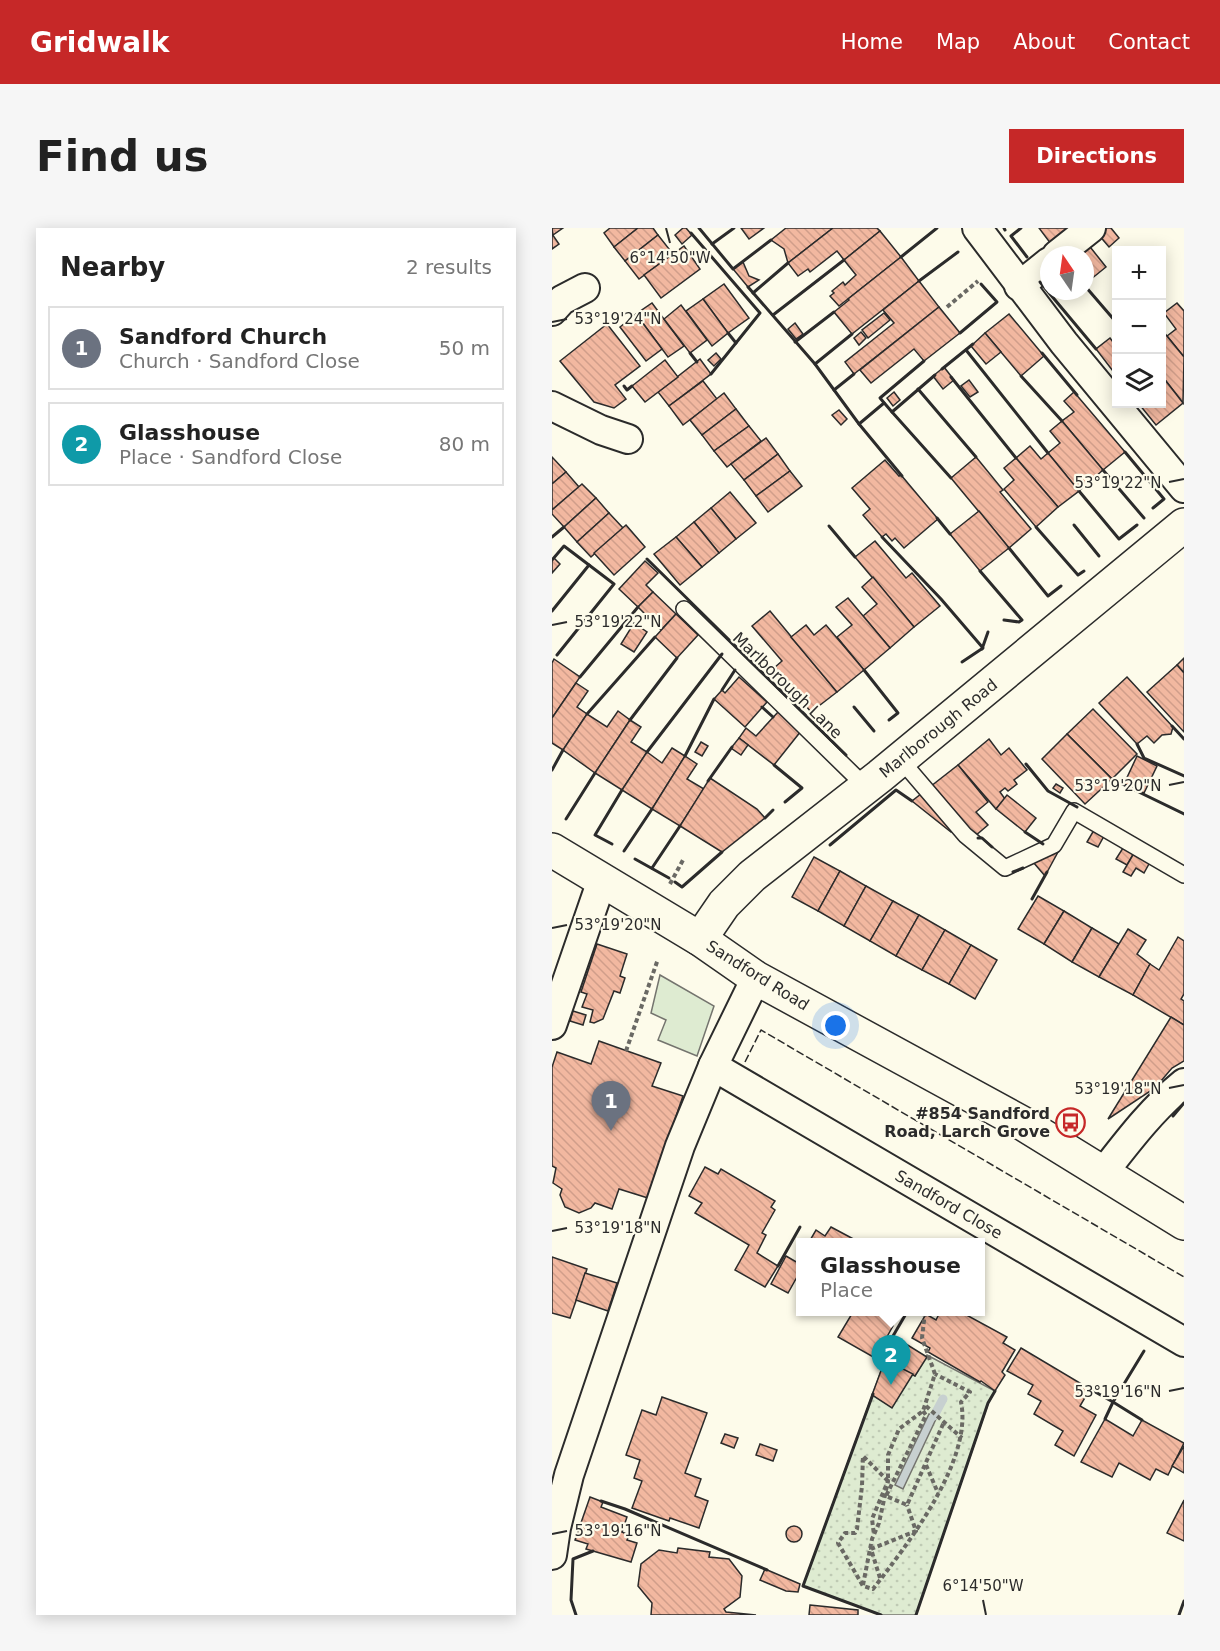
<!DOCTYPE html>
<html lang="en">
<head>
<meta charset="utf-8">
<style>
	body { margin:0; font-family:"DejaVu Sans",sans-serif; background:#f6f6f6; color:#222 }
	.controls { position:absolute; right:18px; top:18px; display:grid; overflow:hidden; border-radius:0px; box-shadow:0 3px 15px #0003 }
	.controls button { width:54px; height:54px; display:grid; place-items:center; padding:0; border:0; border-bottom:2px solid #e0e0e0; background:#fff; color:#222; font:30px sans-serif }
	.compass { position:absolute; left:488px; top:18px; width:54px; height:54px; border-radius:50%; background:#fff; box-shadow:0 3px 15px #0003; rotate:347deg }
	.you { position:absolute; left:284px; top:798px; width:21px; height:21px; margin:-15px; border:4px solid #fff; border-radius:50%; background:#1a73e8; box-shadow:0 0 0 9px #1a73e833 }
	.badge { display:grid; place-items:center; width:39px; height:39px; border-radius:50%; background:#c62828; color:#fff; font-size:20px; font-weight:700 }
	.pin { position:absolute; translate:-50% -50px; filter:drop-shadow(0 2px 3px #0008) }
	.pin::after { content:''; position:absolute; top:32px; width:21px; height:18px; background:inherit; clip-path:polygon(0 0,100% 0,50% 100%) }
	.popup { position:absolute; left:244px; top:1010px; width:189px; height:78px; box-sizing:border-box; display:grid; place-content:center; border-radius:0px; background:#fff; filter:drop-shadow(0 2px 4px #0005); font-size:20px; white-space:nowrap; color:#767676 }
	.popup b { font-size:22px; color:#222 }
	.popup::after { content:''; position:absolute; left:50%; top:100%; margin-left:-12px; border:12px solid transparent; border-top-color:#fff }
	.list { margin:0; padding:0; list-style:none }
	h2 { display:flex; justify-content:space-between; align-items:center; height:78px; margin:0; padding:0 24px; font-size:26px }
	h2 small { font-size:20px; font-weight:400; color:#767676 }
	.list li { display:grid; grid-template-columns:39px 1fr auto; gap:18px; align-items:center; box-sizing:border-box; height:84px; margin:0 12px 12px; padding:0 12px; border:2px solid #e0e0e0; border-radius:0px }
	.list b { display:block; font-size:22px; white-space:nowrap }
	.list p { margin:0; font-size:20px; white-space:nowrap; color:#767676 }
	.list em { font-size:20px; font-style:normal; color:#767676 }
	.icon { flex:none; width:33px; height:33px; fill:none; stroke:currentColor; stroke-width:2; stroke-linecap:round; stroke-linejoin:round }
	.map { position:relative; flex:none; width:632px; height:1387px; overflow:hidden; border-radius:0px }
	header { display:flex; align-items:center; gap:36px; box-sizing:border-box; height:84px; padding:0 30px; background:#c62828; color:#fff }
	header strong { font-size:28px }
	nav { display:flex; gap:33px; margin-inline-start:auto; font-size:21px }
	.intro { display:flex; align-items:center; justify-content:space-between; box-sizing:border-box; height:144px; padding:0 36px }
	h1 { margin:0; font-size:42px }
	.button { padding:15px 27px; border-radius:0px; background:#c62828; color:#fff; font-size:21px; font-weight:700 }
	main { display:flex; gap:36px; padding:0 36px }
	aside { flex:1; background:#fff; border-radius:0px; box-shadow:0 3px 15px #0003 }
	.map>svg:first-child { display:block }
</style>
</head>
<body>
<header>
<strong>Gridwalk</strong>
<nav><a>Home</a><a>Map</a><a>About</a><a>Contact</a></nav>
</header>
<div class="intro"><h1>Find us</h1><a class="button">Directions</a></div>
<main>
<aside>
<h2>Nearby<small>2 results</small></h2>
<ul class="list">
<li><span class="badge" style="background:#6b7280">1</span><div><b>Sandford Church</b><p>Church · Sandford Close</p></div><em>50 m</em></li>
<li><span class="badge" style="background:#0f9aa8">2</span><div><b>Glasshouse</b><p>Place · Sandford Close</p></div><em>80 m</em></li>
</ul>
</aside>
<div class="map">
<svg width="632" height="1387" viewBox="0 0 632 1387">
	<defs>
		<pattern id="garden-dots" width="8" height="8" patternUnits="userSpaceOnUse" patternTransform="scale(1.5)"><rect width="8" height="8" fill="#deebd1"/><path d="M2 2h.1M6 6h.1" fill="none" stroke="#bfcab4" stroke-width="1.8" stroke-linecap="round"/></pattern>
		<pattern id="building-back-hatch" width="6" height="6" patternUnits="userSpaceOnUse" patternTransform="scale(1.5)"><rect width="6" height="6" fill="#f2b8a0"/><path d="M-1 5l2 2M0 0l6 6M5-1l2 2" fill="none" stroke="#d09e8a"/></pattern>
	</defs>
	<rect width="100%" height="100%" fill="#fdfbea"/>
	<!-- grass -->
	<path fill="#deebd1" stroke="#74746e" stroke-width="1.5" d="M108,747L162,778L145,828L106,812L114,792L99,785Z"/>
	<!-- garden -->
	<path fill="url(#garden-dots)" stroke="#74746e" stroke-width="1.5" d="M375,1127L443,1163L436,1176L364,1387H329L251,1358L333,1132L363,1148Z"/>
	<!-- water -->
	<path fill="#c7d0d0" stroke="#74746e" stroke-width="1.5" d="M377,1186L385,1189L351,1261L343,1257Z"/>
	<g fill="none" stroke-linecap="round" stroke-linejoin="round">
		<!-- stream -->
		<path stroke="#c7d0d0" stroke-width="9" d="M382,1188L391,1171"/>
	</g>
	<!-- building -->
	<g fill="url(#building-back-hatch)" stroke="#2b2b2b" stroke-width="1.5">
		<path d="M0,0H11L1,7Z"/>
		<path d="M58,0H86L62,19L52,5Z"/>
		<path d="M86,0H101L106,7L73,33L62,19Z"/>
		<path d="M131,0H134L140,7L130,16L123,7Z"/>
		<path d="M189,0H212L197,11Z"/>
		<path d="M234,0H281L236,35L232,21L219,12Z"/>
		<path d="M281,0H325L328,3L292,32L285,23L258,44L256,41L246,48L236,35Z"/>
		<path d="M487,0H527L502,20Z"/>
		<path d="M554,0H559L567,10L557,19L546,6Z"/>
		<path d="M328,3L349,29L287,78L278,68L282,65L280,63L291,54L293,57L304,47L292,32Z"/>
		<path d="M0,6L7,16L0,21Z"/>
		<path d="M106,7L121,26L87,51L73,33Z"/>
		<path d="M535,15L554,39L533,56V27H520Z"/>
		<path d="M132,18L148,41L109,70L92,47Z"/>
		<path d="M349,29L367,53L300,106L282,84L297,72L296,71Z"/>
		<path d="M191,34L197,48L207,52L196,59L181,41Z"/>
		<path d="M367,53L387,79L302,146L293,134L342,95L331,82Z"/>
		<path d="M172,56L197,90L176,105L151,71Z"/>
		<path d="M151,71L176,105L160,118L134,83Z"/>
		<path d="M100,75L132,118L116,129L84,86Z"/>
		<path d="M625,75L632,83V129L615,108L624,101L612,85Z"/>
		<path d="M129,77L155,112L138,125L112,91Z"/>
		<path d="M387,79L408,105L372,133L362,121L319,155L308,142Z"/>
		<path d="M332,85L338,92L316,110L310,102Z"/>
		<path d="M84,86L110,121L94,133L68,99Z"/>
		<path d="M457,86L492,128L469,148L433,105Z"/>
		<path d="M243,95L251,106L244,111L236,101Z"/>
		<path d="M55,96L88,138L63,157L74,171L62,180L42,174L8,133Z"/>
		<path d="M610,102L632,129L631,175L610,148Z"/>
		<path d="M309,104L314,110L307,117L302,110Z"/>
		<path d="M433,105L449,124L434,136L419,118Z"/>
		<path d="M558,110L564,118V147L544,121Z"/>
		<path d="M164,125L169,131L162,138L156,132Z"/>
		<path d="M148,131L159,146L117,178L106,164Z"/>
		<path d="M113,132L126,149L93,174L80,158Z"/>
		<path d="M392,139L402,152L391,161L381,148Z"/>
		<path d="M610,148L631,175L604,197L587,176H610Z"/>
		<path d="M417,152L426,164L418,169L409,158Z"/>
		<path d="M151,153L165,171L131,197L117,178Z"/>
		<path d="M342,164L348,172L341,178L335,170Z"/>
		<path d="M522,164L573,224L551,242L510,193L522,184L512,173Z"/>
		<path d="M172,165L184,181L150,207L138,192Z"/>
		<path d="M184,181L197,198L162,223L150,207Z"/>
		<path d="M287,182L295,191L289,197L280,187Z"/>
		<path d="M510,193L551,242L527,263L496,225L508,215L498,203Z"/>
		<path d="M197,198L209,213L175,239L162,223Z"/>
		<path d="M214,210L226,226L192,252L179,236Z"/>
		<path d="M478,218L489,231L496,225L527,263L506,279L464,230Z"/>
		<path d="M226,226L238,243L204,268L192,252Z"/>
		<path d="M0,229L14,244L0,256Z"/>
		<path d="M424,229L451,262L448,264L479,301L457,320L399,250Z"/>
		<path d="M464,230L506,279L484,299L452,261L462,252L452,240Z"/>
		<path d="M333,232L347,248L349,247L386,291L352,320L343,310L340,313L334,306L330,309L311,287L318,281L300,260Z"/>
		<path d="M238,243L250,258L216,284L204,268Z"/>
		<path d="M14,244L27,259L0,282V256Z"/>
		<path d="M30,256L44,270L12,299L0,286V282Z"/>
		<path d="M178,264L204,295L184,311L159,280Z"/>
		<path d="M44,270L57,285L25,314L12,299Z"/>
		<path d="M159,280L184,311L167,325L142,294Z"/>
		<path d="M427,283L457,320L428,343L398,306Z"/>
		<path d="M57,285L71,300L39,329L25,314Z"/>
		<path d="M142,294L167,325L150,339L124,309Z"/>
		<path d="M74,297L93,319L62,347L42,325Z"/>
		<path d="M124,309L150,339L128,357L102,326Z"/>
		<path d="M323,313L354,350L360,345L388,378L362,399L303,329Z"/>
		<path d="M2,330L8,336L0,345V332Z"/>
		<path d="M93,333L106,345L94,357L101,364L86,379L67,361Z"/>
		<path d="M321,349L362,399L338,420L311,388L325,376L310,359Z"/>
		<path d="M101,364L124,386L109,402L86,379Z"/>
		<path d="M296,370L338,420L312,442L285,409L300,397L284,379Z"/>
		<path d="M218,383L285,464L259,484L222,440L230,433L200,398Z"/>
		<path d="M124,386L146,407L125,430L103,409Z"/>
		<path d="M82,395L95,404L82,424L69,416Z"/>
		<path d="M254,397L262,407L274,397L312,442L285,464L239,409Z"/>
		<path d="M632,430V445L625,437Z"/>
		<path d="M2,431L28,449L0,490V435Z"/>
		<path d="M625,437L632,445V504L595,464Z"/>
		<path d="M187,449L215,474L193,499L162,471L170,462L173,465Z"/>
		<path d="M575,449L621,499L619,506L610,507L602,515L595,508L585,516L547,475Z"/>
		<path d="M24,455L36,463L25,479L35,486L11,522L0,515V490Z"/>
		<path d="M541,481L585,526L560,551L515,506Z"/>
		<path d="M66,483L78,492L43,545L11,522L35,486L55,499Z"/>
		<path d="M226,484L249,503L222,537L187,510L194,500L204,508Z"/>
		<path d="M78,492L89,499L79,514L95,524L70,562L43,545Z"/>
		<path d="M515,506L560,551L533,576L490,531Z"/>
		<path d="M187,510L196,517L189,527L179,520Z"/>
		<path d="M437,511L449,527L457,520L475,542L462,552L465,556L456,563L453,560L448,564L453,571L444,581L406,537Z"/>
		<path d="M149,514L156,518L150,528L143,524Z"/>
		<path d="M120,520L133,528L100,581L70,562L95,524L110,535Z"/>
		<path d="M133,528L145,536L135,551L152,561L128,598L100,581Z"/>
		<path d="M585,528L605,538L592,565L572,556Z"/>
		<path d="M406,537L436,574L424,584L436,597L423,608L408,596L399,604L360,573Z"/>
		<path d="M158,550L205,581L213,590L170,624L128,598Z"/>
		<path d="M504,556L511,560L508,565L501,560Z"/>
		<path d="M455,567L484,590L473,604L444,581Z"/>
		<path d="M542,602L552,608L546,619L535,614Z"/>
		<path d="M571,620L582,625L575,637L564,631Z"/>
		<path d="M505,622L506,624L493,648L481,634Z"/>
		<path d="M582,625L598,634L592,645L584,640L579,648L571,644Z"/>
		<path d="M262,629L288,643L266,683L240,669Z"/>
		<path d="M288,643L314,658L292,698L266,683Z"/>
		<path d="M314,658L341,673L318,713L292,698Z"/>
		<path d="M486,668L512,683L492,716L466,701Z"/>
		<path d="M341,673L367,687L344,728L318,713Z"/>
		<path d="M512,683L540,700L520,734L492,716Z"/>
		<path d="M367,687L393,702L370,742L344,728Z"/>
		<path d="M540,700L567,716L547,749L520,734Z"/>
		<path d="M576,701L594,712L585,726L598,736L581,767L547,749Z"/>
		<path d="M393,702L419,717L397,756L370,742Z"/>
		<path d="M626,709L632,713V766L629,771L632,773V797L581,767L598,736L607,742Z"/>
		<path d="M45,716L75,726L68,748L73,750L68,765L62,763L51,791L42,795L38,794L41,782L30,779L35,766L29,764Z"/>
		<path d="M419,717L445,732L423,771L397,756Z"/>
		<path d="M21,783L34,787L31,797L18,793Z"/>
		<path d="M619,789L632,797V833L620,840L603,860L556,891Z"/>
		<path d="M47,813L109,835L100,858L131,868L96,970L67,961L60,981L43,975L39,980L27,985L13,979L8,967L10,961L1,955L4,940L0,938V839L5,824L39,836Z"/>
		<path d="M153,939L166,946L169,941L223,973L219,979L223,982L210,1005L214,1007L205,1025L226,1038L213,1059L183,1042L197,1017L143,985L150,975L137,968Z"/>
		<path d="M279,999L307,1014H257L264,1002L273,1008Z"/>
		<path d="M234,1028L246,1035L249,1029V1052L245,1049L236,1065L219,1056Z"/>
		<path d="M0,1029L35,1041L18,1090L0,1085Z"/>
		<path d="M33,1045L65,1055L56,1083L24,1072Z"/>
		<path d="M301,1084H329L339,1089L341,1098L323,1130L286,1109Z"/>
		<path d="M388,1084H409L455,1109L451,1115L463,1122L450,1144L453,1147L443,1163L429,1153L428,1154L376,1124L378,1120L360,1110L374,1086L384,1092Z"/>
		<path d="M341,1108L375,1129L363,1148L330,1130Z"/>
		<path d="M469,1120L538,1161L528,1178L544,1187L522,1228L503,1217L511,1203L482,1186L489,1173L476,1166L481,1157L455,1143Z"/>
		<path d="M333,1132L361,1146L340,1180L320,1167Z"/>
		<path d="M110,1169L155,1185L133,1245L149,1251L143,1268L156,1273L147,1300L118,1290L117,1293L80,1280L90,1253L82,1250L88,1232L74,1227L90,1182L104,1187Z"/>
		<path d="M553,1191L581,1208L590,1192L632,1215L616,1247L604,1241L598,1252L567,1235L560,1249L529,1234Z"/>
		<path d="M173,1206L186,1210L182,1220L169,1215Z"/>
		<path d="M208,1216L225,1222L221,1233L204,1227Z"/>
		<path d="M632,1218V1245L620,1238Z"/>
		<path d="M38,1269L51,1274L49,1279L75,1289L70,1304L77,1307L75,1312L85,1315L79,1334L34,1321L36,1316L23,1312Z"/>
		<path d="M632,1272V1313L615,1305Z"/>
		<circle cx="242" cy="1306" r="8"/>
		<path d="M126,1320L158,1324L157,1329L177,1331L190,1348L188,1369L172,1381L174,1384L204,1387H99L100,1375L86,1358L89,1336L107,1322L125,1325Z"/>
		<path d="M213,1341L248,1356L246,1364L234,1363L208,1352Z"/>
		<path d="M258,1377L306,1382V1387H257Z"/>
	</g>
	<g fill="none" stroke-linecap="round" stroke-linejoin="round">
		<defs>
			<g id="lane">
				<path d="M132,381L314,559"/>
				<path d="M348,531L413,607L453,640L502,617L522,583L632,647"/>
			</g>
			<g id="street">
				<path d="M425,0L512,115L632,260"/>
				<path d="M505,27L539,0"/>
				<path d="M467,58L497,34"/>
				<path d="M0,83L10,72L33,60"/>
				<path d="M0,178L49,202L76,211"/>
				<path d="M0,797L50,652"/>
				<path d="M161,838L632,1114"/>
				<path d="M551,945C576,913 600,881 632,855"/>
				<path d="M0,1327L4,1300L17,1247L128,918L161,838L204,750"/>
			</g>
			<g id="secondary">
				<path d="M0,622L148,711L204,750L470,895L632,995"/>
				<path d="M148,711L172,676L200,648L328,548L632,297"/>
			</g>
		</defs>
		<!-- lane casing -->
		<use href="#lane" stroke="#2b2b2b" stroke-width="18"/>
		<!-- street casing -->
		<use href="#street" stroke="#2b2b2b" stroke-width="32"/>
		<!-- secondary casing -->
		<use href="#secondary" stroke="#2b2b2b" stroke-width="36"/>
		<!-- path -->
		<g stroke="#6a6964" stroke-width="4" stroke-dasharray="4.5 3" stroke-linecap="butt">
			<path d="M395,79L426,53"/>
			<path d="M118,656L131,632"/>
			<path d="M74,823L106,731"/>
			<path d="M373,1084L370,1110L383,1146L371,1183L347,1201L336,1227V1253L311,1228L310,1258L305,1301L303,1305H293L286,1315L311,1358L321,1361C355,1317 421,1233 409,1174L418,1164L383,1146"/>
			<path d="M374,1178L410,1210"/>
			<path d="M371,1183L374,1187L334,1268L355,1277L392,1194"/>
			<path d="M374,1237L386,1265"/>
			<path d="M328,1350L319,1321L364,1303L355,1277"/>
			<path d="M311,1357L320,1311L327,1295L336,1253L320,1291L322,1307"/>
		</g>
		<!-- lane -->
		<use href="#lane" stroke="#fdfbea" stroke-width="15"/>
		<!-- street -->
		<use href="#street" stroke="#fdfbea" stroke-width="28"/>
		<!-- secondary -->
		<use href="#secondary" stroke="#fdfbea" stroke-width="33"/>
		<!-- fence -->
		<path stroke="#2b2b2b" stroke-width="1.5" stroke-dasharray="8 3" stroke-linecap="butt" d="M193,834L209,802L632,1049"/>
		<!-- wall -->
		<g stroke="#2b2b2b" stroke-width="3">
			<path d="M147,0L181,41L219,12"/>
			<path d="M452,0L453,2"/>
			<path d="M469,0L459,8L475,29"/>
			<path d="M139,5L208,85L159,146"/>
			<path d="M160,16L182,0"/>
			<path d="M349,29L385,0"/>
			<path d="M367,53L406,24"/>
			<path d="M488,54L544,121"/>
			<path d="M533,58L564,94"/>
			<path d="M196,59L263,136L300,106"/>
			<path d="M201,65L236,35"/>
			<path d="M221,87L292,32"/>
			<path d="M176,105L184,115"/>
			<path d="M408,105L445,74L429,56"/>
			<path d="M243,114L282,84"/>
			<path d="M414,122L496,225"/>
			<path d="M138,125L145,134"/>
			<path d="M490,125L525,167"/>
			<path d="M372,133L328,170L340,184L383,147"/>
			<path d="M263,136L307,196"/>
			<path d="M390,141L421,116"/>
			<path d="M469,148L510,193"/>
			<path d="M399,149L464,230"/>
			<path d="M72,158L75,162L80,158"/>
			<path d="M366,161L424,229"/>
			<path d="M282,162L302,146"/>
			<path d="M332,175L307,196L350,248"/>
			<path d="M340,184L399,250"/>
			<path d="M573,224L612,271L601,280"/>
			<path d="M551,242L592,290"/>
			<path d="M527,263L567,311L585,297"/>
			<path d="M385,290L398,306"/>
			<path d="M522,297L547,328"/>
			<path d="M277,298L303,329"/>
			<path d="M484,299L526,347L532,343"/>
			<path d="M0,309L12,299"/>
			<path d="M330,309L389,371L431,420L410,434"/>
			<path d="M457,320L496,368L509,358"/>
			<path d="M95,331L294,527"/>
			<path d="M0,332L12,318L62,356L5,427"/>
			<path d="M428,343L470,392L467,394L452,392"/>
			<path d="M0,383L37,337"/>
			<path d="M430,421L436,404"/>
			<path d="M312,442L346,485L337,492"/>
			<path d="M28,449L86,379"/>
			<path d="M170,462L183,442"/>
			<path d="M210,479L221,489"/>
			<path d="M302,479L322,503"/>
			<path d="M35,486L103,409"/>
			<path d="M78,492L125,430"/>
			<path d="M620,498L632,511"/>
			<path d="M585,516L592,530L632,548"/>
			<path d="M95,524L170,426"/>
			<path d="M133,528L162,471"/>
			<path d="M474,536L496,563L525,579"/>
			<path d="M222,537L250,560L233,574"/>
			<path d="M0,542L11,522"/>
			<path d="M560,551L632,586"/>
			<path d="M156,553L180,519"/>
			<path d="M213,590L221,582"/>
			<path d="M14,591L43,545"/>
			<path d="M473,604L491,616"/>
			<path d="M426,610H430L440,619"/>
			<path d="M60,616L43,607L70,562"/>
			<path d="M278,617L344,562L360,573"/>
			<path d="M72,623L100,581"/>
			<path d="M83,631L117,650"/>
			<path d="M100,640L128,598"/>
			<path d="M461,644L471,640"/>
			<path d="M123,654L130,659L170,624"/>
			<path d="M480,671L495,644"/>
			<path d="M621,888L632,875"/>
			<path d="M226,1038L248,999"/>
			<path d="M341,1108L355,1084"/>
			<path d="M538,1161L561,1174L592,1123"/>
			<path d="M321,1166L251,1358L329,1387"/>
			<path d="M553,1191L561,1174L590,1192"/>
			<path d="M49,1273L73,1281L215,1342"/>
			<path d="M24,1387L19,1372L21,1331L41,1323"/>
			<path d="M364,1387L436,1175L443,1163"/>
			<path d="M627,1387L632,1373"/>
		</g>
	</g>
	<!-- ticks -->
	<path fill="none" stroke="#2b2b2b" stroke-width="2" d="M114,0L118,15M0,94L15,91M617,254L632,251M0,397L15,394M617,557L632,554M0,700L15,697M617,860L632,857M0,1003L15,1000M617,1163L632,1160M0,1306L15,1303M431,1372L434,1387"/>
	<!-- icons -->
	<defs>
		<symbol id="bus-ring" viewBox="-11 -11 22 22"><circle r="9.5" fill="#fdfbea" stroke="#c62828" stroke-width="1.5"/><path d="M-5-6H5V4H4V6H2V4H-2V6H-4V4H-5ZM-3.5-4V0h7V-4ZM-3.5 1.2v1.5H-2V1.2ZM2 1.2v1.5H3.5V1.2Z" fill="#c62828"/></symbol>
	</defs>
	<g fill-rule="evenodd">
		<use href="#bus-ring" x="502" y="878" width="33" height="33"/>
	</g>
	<g text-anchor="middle" stroke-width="4.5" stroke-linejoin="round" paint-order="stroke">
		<!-- street labels -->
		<g font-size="16" fill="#2b2b2b" stroke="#fdfbea">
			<text transform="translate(236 457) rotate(44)" y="6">Marlborough Lane</text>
			<text transform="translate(386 500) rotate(-39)" y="6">Marlborough Road</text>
			<text transform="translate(206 747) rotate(32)" y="6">Sandford Road</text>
			<text transform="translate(397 976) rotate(30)" y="6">Sandford Close</text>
		</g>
		<!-- poi labels -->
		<g font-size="16" font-weight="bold" fill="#2b2b2b" stroke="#fdfbea" text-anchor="end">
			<text x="498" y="891">#854 Sandford<tspan x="498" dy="18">Road, Larch Grove</tspan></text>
		</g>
	</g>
	<g font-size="15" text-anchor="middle" fill="#2b2b2b" stroke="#fdfbea" stroke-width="4.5" stroke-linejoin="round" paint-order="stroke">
		<text x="118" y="35">6°14'50"W</text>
		<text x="66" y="96">53°19'24"N</text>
		<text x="566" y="260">53°19'22"N</text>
		<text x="66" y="399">53°19'22"N</text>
		<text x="566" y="563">53°19'20"N</text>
		<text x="66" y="702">53°19'20"N</text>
		<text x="566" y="866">53°19'18"N</text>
		<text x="66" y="1005">53°19'18"N</text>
		<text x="566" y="1169">53°19'16"N</text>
		<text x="66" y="1308">53°19'16"N</text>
		<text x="431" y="1363">6°14'50"W</text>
	</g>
</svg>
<div class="controls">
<button>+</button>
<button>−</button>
<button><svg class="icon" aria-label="layers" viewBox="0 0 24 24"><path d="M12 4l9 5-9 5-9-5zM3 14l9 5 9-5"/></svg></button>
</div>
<svg class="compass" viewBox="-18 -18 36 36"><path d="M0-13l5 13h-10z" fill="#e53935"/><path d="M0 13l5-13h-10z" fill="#767676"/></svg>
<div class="you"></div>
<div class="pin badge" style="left:59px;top:903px;background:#6b7280">1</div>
<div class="pin badge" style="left:339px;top:1157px;background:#0f9aa8">2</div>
<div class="popup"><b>Glasshouse</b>Place</div>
</div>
</main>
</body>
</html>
